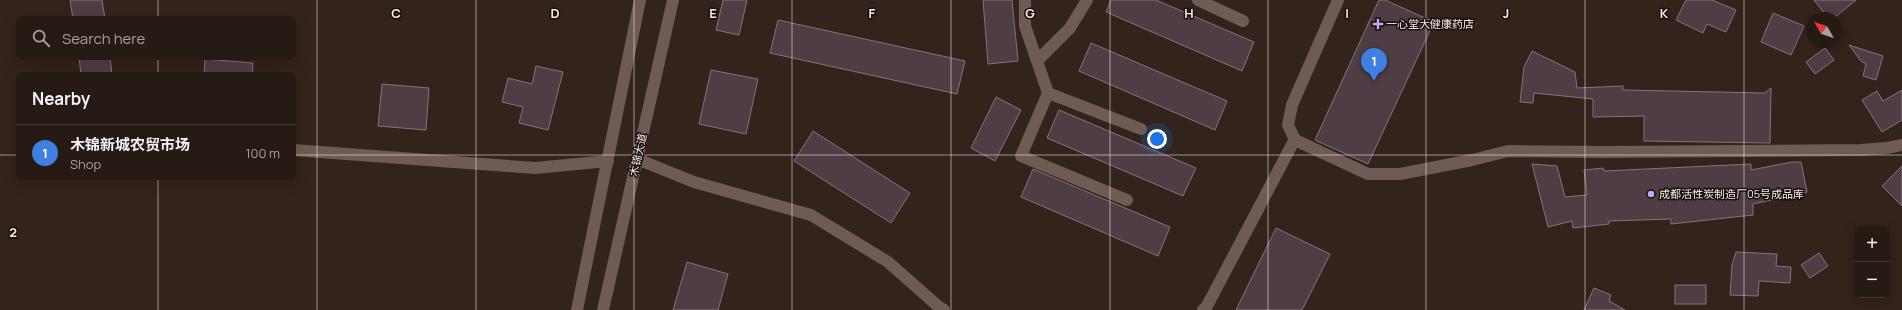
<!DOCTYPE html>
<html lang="en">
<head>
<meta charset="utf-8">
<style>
	body { margin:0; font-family:Manrope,"Noto Sans SC",sans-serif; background:#322722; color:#f1f3f6 }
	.controls { position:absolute; right:12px; bottom:12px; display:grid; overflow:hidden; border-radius:8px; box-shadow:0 4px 16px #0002 }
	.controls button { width:36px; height:36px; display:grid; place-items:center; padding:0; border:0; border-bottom:1px solid #423834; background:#261a14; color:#f1f3f6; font:20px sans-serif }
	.compass { position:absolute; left:1806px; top:12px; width:36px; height:36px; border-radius:50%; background:#261a14; box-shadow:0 4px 16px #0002; rotate:310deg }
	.you { position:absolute; left:1157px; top:139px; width:14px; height:14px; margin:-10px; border:3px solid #fff; border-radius:50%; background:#1a73e8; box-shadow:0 0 0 6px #1a73e833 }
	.badge { display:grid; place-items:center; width:26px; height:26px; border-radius:50%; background:#d93025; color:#fff; font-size:13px; font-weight:700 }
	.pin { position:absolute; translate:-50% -33px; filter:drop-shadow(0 1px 2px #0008) }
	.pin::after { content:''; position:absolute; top:21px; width:14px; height:12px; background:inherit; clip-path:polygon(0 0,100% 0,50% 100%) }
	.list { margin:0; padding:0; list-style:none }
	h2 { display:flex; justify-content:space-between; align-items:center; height:52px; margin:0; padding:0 16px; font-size:17px }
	h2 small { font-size:13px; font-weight:400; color:#a4a1a0 }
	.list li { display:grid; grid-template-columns:26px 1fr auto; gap:12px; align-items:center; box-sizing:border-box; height:56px; padding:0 16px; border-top:1px solid #423834 }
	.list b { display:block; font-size:15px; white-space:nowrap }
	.list p { margin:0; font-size:13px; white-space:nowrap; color:#a4a1a0 }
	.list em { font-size:13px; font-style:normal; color:#a4a1a0 }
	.icon { flex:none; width:22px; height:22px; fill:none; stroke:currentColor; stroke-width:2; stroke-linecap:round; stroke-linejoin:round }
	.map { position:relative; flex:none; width:1902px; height:310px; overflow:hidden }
	.search { position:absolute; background:#261a14; box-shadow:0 4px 16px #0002; left:16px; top:16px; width:280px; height:44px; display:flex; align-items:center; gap:10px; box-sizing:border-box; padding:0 14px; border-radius:8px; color:#a4a1a0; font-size:15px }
	.panel { position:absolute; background:#261a14; box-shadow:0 4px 16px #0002; left:16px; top:72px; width:280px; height:108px; border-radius:8px }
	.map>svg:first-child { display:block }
</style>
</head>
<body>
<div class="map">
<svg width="1902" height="310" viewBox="0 0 1902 310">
	<rect width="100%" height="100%" fill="#32231b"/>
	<!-- building -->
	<g fill="#4f3d45" stroke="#86727b">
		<path d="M70,0H102L105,19H73Z"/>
		<path d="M723,0H747L739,35L716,30Z"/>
		<path d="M983,0H1012L1018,61L988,64Z"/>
		<path d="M1111,0H1156L1254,42L1242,71L1106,12Z"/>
		<path d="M1379,0H1385L1434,22L1368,164L1315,140Z"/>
		<path d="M1686,0H1712L1736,10L1726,32L1707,24L1703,33L1676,20Z"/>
		<path d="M1814,0H1856L1834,18H1828Z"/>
		<path d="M1773,13L1804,26L1791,55L1761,42Z"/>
		<path d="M778,20L965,61L957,94L770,53Z"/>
		<path d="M1091,43L1227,101L1215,130L1079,71Z"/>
		<path d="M1849,45L1883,56L1876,80L1863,76L1866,64L1861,61Z"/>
		<path d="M1825,48L1834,60L1815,74L1806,62Z"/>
		<path d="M1532,51L1575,72L1577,88L1623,86V90L1765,93L1771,88L1770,143L1644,141V116L1593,117V99L1534,93L1533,103L1520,102L1524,67Z"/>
		<path d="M79,57H110L112,75H81Z"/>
		<path d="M205,59L253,63L252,75H204Z"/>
		<path d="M536,66L563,72L548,130L519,123L523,107L502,102L508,78L532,84Z"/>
		<path d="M711,70L758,79L746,134L699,124Z"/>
		<path d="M382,84L429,88L426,130L378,126Z"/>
		<path d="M1902,90V120L1882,132L1862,100L1877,91L1883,101Z"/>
		<path d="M996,97L1021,110L995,161L971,148Z"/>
		<path d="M1059,110L1196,168L1183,196L1047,138Z"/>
		<path d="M813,131L910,193L891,223L794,161Z"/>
		<path d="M1792,162H1801L1807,192L1753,204V215L1671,224V219L1609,221V224L1573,228L1572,221L1548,227L1532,164L1557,166L1565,197L1587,195L1584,170L1603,168L1604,171L1751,164V170Z"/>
		<path d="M1902,166V206L1882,186Z"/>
		<path d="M1033,169L1170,227L1158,256L1021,197Z"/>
		<path d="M1276,228L1330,254L1302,310H1236Z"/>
		<path d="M1736,252L1777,254L1776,266L1791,267L1790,283L1759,281L1758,296L1730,295L1732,265Z"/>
		<path d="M1819,253L1828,266L1810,278L1801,265Z"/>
		<path d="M687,262L728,274L718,310H673Z"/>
		<rect x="1675" y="285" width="31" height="19"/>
		<path d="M1594,288L1611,295L1609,301L1625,310H1584Z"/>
	</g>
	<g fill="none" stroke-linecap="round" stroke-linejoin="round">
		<!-- minor -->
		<g stroke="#6e5b53" stroke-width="12">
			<path d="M1025,0V26L1048,93L1021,156L1127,200"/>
			<path d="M1198,0L1243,21"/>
			<path d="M1338,0L1292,105L1288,125L1295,140L1368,174H1400L1472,160L1508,151L1603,152L1861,150L1887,148L1902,145"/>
			<path d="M1038,60L1070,28L1087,0"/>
			<path d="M1048,93L1141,129"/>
			<path d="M293,150L535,168L608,161"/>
			<path d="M637,159L694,182L811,215L888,262L939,307L944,310"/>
			<path d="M577,310L640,0"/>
			<path d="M603,310L673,0"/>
			<path d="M1203,310L1207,306L1295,139"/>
		</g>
	</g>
	<!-- grid -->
	<path fill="none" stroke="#f9eee9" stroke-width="1" stroke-opacity="0.55" d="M158,0V19M317,0V310M476,0V310M634,0V310M792,0V310M951,0V310M1110,0V310M1268,0V310M1426,0V310M1585,0V310M1744,0V310M158,57V75M0,155H19M293,155H1902M158,177V310"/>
	<!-- markers -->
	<g fill="#c1a8f3" stroke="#150e0b" stroke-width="1.5">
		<path d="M1376 18h4v4h4v4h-4v4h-4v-4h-4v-4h4z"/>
		<circle cx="1651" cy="194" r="4"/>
	</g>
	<g text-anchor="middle" stroke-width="3" stroke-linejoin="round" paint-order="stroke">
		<!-- poi labels -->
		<g font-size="11" fill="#f9eee9" stroke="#150e0b" text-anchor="start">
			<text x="1386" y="28">一心堂大健康药店</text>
			<text x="1659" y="198">成都活性炭制造厂05号成品库</text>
		</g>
		<!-- street labels -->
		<g font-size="11" fill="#f9eee9" stroke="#150e0b">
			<text transform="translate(638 155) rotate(-77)" y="4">木锦大道</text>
		</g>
	</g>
	<g font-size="13" text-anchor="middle" font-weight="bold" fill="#f9eee9" stroke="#150e0b" stroke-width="3" stroke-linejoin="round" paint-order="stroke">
		<text x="396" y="18">C</text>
		<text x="555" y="18">D</text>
		<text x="713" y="18">E</text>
		<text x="872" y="18">F</text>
		<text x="1030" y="18">G</text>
		<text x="1189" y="18">H</text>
		<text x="1347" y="18">I</text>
		<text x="1506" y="18">J</text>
		<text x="1664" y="18">K</text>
		<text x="13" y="237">2</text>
	</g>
</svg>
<div class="controls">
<button>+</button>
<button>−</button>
</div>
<svg class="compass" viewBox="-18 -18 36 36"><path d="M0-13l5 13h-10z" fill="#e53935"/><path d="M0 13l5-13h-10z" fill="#a4a1a0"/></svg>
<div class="you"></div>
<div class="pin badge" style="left:1374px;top:81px;background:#3f7fe0">1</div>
<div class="search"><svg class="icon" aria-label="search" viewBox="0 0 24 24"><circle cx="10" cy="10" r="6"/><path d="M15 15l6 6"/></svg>Search here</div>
<section class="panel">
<h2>Nearby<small></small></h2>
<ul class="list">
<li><span class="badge" style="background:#3f7fe0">1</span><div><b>木锦新城农贸市场</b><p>Shop</p></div><em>100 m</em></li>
</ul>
</section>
</div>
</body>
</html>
